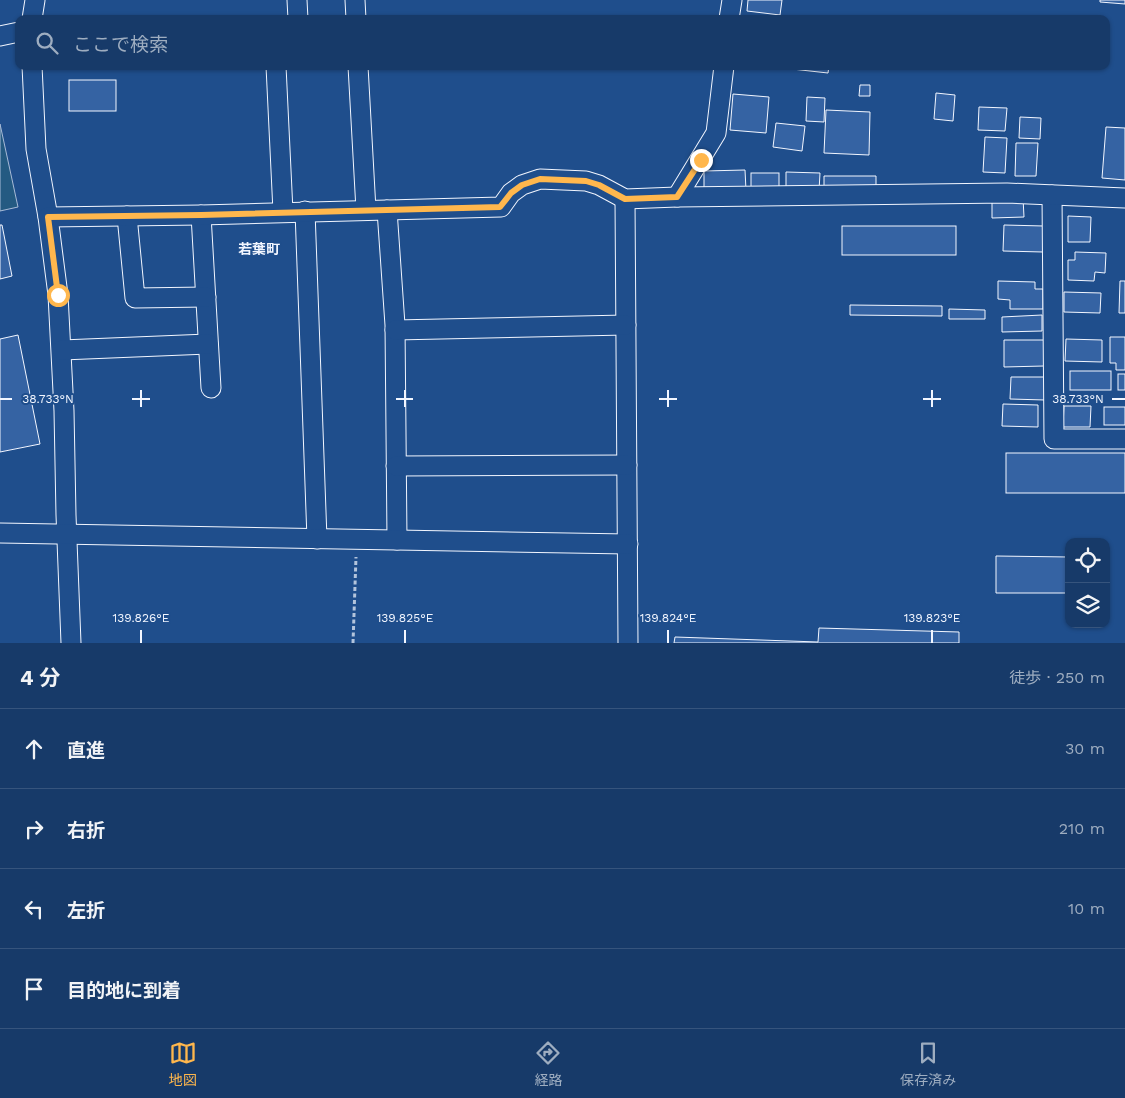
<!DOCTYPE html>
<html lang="ja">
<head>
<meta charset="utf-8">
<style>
	body { margin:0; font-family:"Work Sans","Noto Sans JP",sans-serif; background:#20416f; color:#f1f3f6 }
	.controls { position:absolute; right:15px; bottom:15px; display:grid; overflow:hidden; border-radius:10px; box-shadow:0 1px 4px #0004 }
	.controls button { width:45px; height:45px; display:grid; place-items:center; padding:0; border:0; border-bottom:1px solid #36547d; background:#173a69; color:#f1f3f6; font:25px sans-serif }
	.stop { position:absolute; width:15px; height:15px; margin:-11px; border:4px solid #ffb74d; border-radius:50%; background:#fff }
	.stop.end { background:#ffb74d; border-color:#fff; box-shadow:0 1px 5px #0008 }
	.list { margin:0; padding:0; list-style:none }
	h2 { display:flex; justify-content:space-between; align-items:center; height:65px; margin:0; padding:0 20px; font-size:21px }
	h2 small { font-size:16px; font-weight:400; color:#9eadc0 }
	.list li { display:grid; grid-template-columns:32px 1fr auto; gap:15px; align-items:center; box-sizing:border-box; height:80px; padding:0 20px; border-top:1px solid #36547d }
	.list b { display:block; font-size:19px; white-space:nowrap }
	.list em { font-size:16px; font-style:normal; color:#9eadc0 }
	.icon { flex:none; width:28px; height:28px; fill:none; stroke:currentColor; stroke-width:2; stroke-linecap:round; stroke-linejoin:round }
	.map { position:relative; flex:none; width:1125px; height:643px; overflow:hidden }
	.search { position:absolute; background:#173a69; box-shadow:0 1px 4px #0004; left:15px; right:15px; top:15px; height:55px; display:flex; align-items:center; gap:12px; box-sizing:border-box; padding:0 18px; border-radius:10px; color:#9eadc0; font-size:19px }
	.sheet { height:385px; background:#173a69 }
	nav { display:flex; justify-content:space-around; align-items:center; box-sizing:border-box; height:70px; border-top:1px solid #36547d; background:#173a69; font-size:14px; color:#9eadc0 }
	nav a { display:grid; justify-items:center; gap:2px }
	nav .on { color:#ffb74d }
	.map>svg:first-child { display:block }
</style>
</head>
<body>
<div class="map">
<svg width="1125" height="643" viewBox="0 0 1125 643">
	<rect width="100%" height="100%" fill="#1f4e8c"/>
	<!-- green -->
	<path fill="#245a82" stroke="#a8bbd7" d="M0,124L18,207L0,211Z"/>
	<!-- building -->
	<g fill="#3563a3" stroke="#f2f6ff">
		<path d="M748,0H782L780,15L747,11Z"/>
		<path d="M1100,0H1125V4L1100,2Z"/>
		<rect x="44" y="66" width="37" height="2"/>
		<path d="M765,66H829L828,73Z"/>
		<rect x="69" y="80" width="47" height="31"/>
		<path d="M860,85H870V96H859Z"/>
		<path d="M936,93L955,95L953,121L934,119Z"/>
		<path d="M733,94L769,97L766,133L730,130Z"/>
		<path d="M807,97L825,98L824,122L806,121Z"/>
		<path d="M979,107L1007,108L1005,131L978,130Z"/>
		<path d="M826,110L870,112L869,155L824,153Z"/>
		<path d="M1020,117L1041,118L1040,139L1019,138Z"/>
		<path d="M776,123L805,126L802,151L773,147Z"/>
		<path d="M1106,127L1125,128V180L1102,178Z"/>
		<path d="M985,137L1007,138L1005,173L983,172Z"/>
		<path d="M1016,143H1038L1036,176H1015Z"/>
		<path d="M745,170L746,190H704V171Z"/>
		<path d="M786,172L820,173L819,191H786Z"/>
		<rect x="751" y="173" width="28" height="18"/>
		<path d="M824,176H876V189L824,190Z"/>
		<path d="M992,198H1023L1024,217L992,218Z"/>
		<path d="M1068,216L1091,217L1090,242H1068Z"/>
		<path d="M0,225H2L12,276L0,279Z"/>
		<path d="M1004,225L1044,226L1043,252L1003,251Z"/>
		<rect x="842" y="226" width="114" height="29"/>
		<path d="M1075,252L1106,253L1105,273L1095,272L1094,281L1068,280V260H1075Z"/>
		<path d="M998,281L1035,282V289H1043V309H1010V300L998,299Z"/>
		<path d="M1120,281H1125V313H1119Z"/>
		<path d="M1064,292L1101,293L1100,313L1064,312Z"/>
		<path d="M850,305L942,306V316L850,315Z"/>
		<path d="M949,309L985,310V319H949Z"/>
		<path d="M1042,315V331L1002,332V317Z"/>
		<path d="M18,335L40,444L0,452V339Z"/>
		<path d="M1110,337H1125V370H1116V363H1110Z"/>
		<path d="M1066,339L1102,340V362L1065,361Z"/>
		<path d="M1004,340H1044V366L1004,367Z"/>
		<rect x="1070" y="371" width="41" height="19"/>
		<rect x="1118" y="374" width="7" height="16"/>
		<path d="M1011,377H1046L1045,400L1010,399Z"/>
		<path d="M1003,404L1038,405V427L1002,426Z"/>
		<path d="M1064,406H1091L1090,427H1063Z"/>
		<rect x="1104" y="407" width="21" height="18"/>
		<rect x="1006" y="453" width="119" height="40"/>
		<path d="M996,556L1069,557V593H996Z"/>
		<path d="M819,628L959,632V643H674L675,637L818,642Z"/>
	</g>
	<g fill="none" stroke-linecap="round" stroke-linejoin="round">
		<defs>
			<g id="minor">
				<path d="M297,0L298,19"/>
				<path d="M355,0L356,19"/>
				<path d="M32,19L35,0"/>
				<path d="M729,19L732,0"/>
				<path d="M0,36L19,32"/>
				<path d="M32,66L36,149L48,217L58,295L64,411L66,515L71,643"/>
				<path d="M276,66L283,212"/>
				<path d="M358,66L366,210"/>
				<path d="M1052,195L1054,439H1125"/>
				<path d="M677,197L716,133L724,66"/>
				<path d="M625,199L628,643"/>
				<path d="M387,210L395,325L397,540"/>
				<path d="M305,211L317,539"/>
				<path d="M201,215L211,388"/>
				<path d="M127,216L135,298L206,297"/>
				<path d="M48,217L201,215L501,207L511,193L522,185L540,179L586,181L599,185L625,199L677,197L1007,193L1125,198"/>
				<path d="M395,330L626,325"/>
				<path d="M62,350L208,344"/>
				<path d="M396,466L627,465"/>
				<path d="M0,533L628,544"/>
			</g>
		</defs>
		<!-- minor casing -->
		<use href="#minor" stroke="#f2f6ff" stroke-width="21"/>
		<!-- path -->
		<path stroke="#b3c4dc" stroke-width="3" stroke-dasharray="4 2.5" stroke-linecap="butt" d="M353,643L356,557"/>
		<!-- minor -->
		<use href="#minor" stroke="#1f4e8c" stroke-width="19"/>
	</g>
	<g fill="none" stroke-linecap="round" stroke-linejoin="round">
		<!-- route -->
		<path stroke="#ffb74d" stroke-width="6" d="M58,295L48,217L201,215L500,207L511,193L522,185L540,179L586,181L599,185L625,199L677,197L701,160"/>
	</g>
	<!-- ticks -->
	<path fill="none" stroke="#f2f6ff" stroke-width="2" d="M141,390V407M405,390V407M668,390V407M932,390V407M0,399H12M132,399H150M396,399H413M659,399H677M923,399H941M1112,399H1125M141,630V643M405,630V643M668,630V643M932,630V643"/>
	<g text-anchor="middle" stroke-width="4" stroke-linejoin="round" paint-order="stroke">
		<!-- neighbourhood labels -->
		<g font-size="14" font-weight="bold" fill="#f2f6ff" stroke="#1f4e8c">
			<text x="259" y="254">若葉町</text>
		</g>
	</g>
	<g font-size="12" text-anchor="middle" fill="#f2f6ff" stroke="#1f4e8c" stroke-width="4" stroke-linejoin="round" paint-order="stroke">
		<text x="1078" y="403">38.733°N</text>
		<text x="48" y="403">38.733°N</text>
		<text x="141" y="622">139.826°E</text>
		<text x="405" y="622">139.825°E</text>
		<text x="668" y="622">139.824°E</text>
		<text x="932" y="622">139.823°E</text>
	</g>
</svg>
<div class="controls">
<button><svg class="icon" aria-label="locate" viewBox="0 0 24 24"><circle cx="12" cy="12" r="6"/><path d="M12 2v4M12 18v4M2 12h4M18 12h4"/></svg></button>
<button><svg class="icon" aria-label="layers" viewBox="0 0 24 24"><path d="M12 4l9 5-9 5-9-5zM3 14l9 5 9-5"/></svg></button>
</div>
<div class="stop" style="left:58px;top:295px"></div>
<div class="stop end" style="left:701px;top:160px"></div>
<div class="search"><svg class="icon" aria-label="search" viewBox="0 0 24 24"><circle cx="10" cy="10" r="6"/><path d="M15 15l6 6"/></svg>ここで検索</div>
</div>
<section class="sheet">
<h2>4 分<small>徒歩 · 250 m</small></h2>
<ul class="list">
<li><svg class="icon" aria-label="ahead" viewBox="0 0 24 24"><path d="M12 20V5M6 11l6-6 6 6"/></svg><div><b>直進</b></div><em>30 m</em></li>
<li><svg class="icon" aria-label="right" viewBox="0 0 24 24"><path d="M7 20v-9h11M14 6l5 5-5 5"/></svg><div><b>右折</b></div><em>210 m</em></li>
<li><svg class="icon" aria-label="left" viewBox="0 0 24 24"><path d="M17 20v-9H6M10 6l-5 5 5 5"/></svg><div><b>左折</b></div><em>10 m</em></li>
<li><svg class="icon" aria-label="arrive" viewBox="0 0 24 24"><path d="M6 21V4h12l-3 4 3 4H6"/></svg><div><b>目的地に到着</b></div></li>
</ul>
</section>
<nav>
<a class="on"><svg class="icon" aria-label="map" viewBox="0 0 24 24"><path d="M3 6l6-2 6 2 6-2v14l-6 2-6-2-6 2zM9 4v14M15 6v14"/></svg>地図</a>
<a><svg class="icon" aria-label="directions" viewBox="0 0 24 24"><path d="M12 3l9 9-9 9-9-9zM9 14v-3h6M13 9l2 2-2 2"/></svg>経路</a>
<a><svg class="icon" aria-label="saved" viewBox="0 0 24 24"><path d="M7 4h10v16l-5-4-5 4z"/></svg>保存済み</a>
</nav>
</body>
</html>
